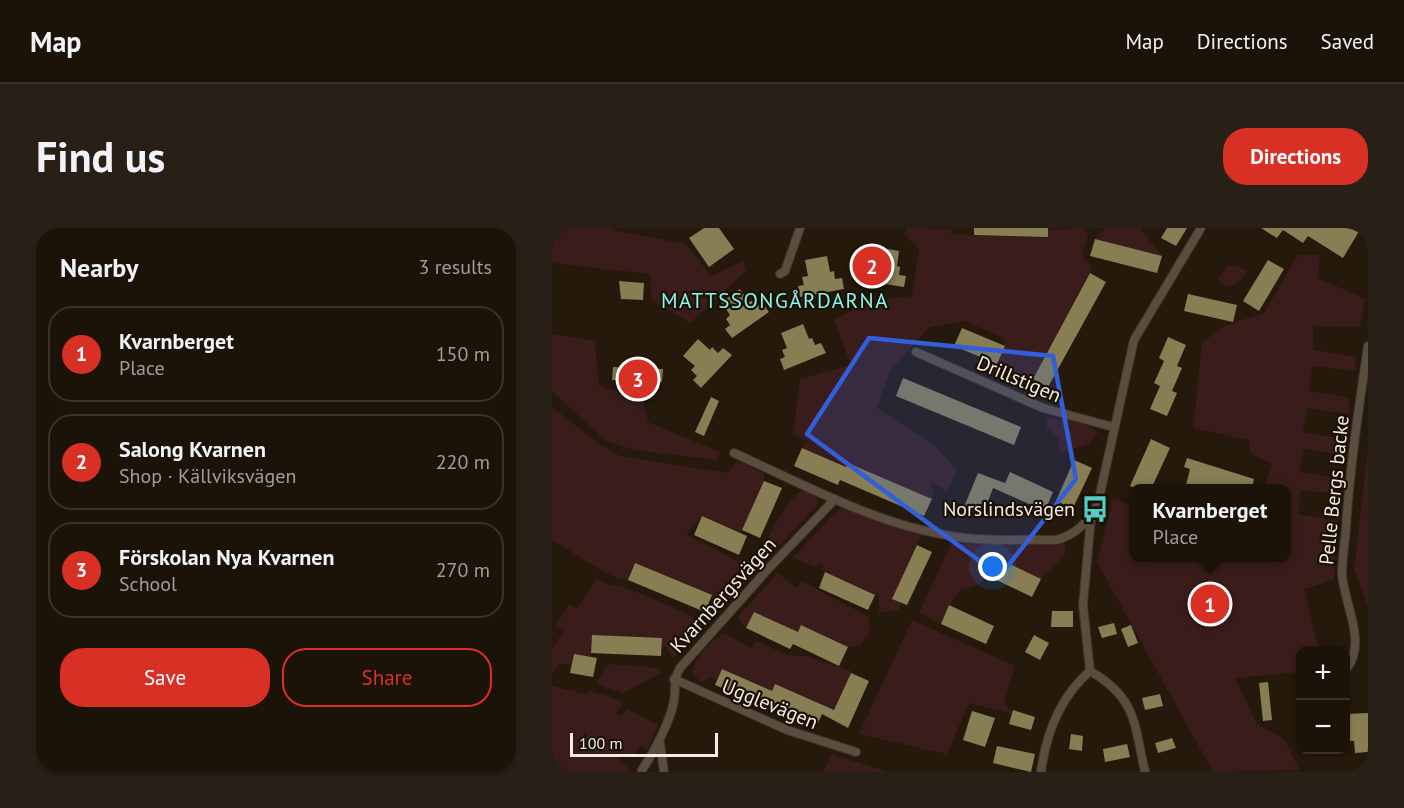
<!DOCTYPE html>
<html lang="en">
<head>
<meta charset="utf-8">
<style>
	body { margin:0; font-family:"PT Sans",sans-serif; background:#282016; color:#f1f3f6 }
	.controls { position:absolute; right:18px; bottom:18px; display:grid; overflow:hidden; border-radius:12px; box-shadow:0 2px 4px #0004 }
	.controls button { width:54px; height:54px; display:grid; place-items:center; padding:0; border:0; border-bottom:2px solid #393229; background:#1b1308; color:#f1f3f6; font:30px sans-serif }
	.scale { position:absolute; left:18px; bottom:15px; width:148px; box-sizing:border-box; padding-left:6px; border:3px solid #f4ece3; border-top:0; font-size:16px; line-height:21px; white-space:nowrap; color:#f4ece3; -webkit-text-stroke:4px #1a1003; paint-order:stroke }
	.you { position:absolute; left:441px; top:339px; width:21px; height:21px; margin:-15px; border:4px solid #fff; border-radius:50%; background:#1a73e8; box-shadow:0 0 0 9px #1a73e833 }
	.badge { display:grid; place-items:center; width:39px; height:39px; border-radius:50%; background:#d93025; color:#fff; font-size:20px; font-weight:700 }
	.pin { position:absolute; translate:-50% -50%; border:3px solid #fff; box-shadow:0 2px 6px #0006 }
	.popup { position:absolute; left:577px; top:256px; width:162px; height:78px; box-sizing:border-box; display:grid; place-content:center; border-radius:12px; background:#1b1308; filter:drop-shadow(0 2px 4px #0005); font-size:20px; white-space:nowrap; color:#a09e9c }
	.popup b { font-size:22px; color:#f1f3f6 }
	.popup::after { content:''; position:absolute; left:50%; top:100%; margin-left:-12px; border:12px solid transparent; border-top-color:#1b1308 }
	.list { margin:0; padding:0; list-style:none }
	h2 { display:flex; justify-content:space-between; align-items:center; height:78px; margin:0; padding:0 24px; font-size:26px }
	h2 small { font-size:20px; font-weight:400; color:#a09e9c }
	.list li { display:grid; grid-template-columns:39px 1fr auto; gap:18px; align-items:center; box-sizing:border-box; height:96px; margin:0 12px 12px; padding:0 12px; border:2px solid #393229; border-radius:24px }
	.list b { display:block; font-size:22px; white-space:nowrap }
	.list p { margin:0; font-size:20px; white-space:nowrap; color:#a09e9c }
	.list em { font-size:20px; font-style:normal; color:#a09e9c }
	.actions { display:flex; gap:12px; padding:18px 24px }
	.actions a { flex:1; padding:14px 0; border:2px solid #d93025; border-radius:24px; text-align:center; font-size:21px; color:#d93025 }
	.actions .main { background:#d93025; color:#fff }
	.map { position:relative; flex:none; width:816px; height:544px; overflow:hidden; border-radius:24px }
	header { display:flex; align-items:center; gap:36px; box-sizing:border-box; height:84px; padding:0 30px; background:#1b1308; border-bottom:2px solid #393229 }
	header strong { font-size:28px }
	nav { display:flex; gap:33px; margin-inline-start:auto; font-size:21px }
	.intro { display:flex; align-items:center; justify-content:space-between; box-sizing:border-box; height:144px; padding:0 36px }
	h1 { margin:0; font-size:42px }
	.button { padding:15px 27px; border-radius:24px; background:#d93025; color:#fff; font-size:21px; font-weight:700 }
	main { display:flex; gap:36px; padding:0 36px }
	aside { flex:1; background:#1b1308; border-radius:24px; box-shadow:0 2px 4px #0004 }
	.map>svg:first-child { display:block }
</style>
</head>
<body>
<header>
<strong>Map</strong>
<nav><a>Map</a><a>Directions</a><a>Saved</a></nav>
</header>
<div class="intro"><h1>Find us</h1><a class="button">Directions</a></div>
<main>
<aside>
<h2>Nearby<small>3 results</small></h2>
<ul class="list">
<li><span class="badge">1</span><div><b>Kvarnberget</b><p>Place</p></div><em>150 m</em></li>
<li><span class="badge">2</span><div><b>Salong Kvarnen</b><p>Shop · Källviksvägen</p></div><em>220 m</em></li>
<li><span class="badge">3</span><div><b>Förskolan Nya Kvarnen</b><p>School</p></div><em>270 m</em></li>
</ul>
<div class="actions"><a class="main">Save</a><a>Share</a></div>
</aside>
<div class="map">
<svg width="816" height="544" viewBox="0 0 816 544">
	<rect width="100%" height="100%" fill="#24190a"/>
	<!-- green -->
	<g fill="#3a1d1a">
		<path d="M0,0H61V2L134,16L159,48L191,33L194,43L138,95L100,72L98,46L0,35Z"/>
		<path d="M354,0L399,1V7L496,9V2L531,0L536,7L530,27L540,40L481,151L462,153L454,150V143L445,136L453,118L452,110L412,93L378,99L338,142L325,180L381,216L405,242L395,263L378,254L381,262L380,271L296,235L294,239L250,220L256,213L241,207L248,151L299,137L282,92L316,74L360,68L367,21L352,6Z"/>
		<path d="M554,0H588L610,28L543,11Z"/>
		<path d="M746,27H768L766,50L813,71L808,99L761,98V122L804,129L803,143L760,138L757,163L797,170V186L755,180L751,204L793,211V227L752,221L747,244L787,251V266L749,262L746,286L785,293L782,352L752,361L767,422H748V444L683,450L705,496L733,512L747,542L661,544L545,334L561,270L581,278L582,330H734V260H711L721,236L699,226L697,212L641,200L650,115L672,98L712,85Z"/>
		<path d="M676,37L695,42L689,52L679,58L672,56L666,50Z"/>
		<path d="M0,106L43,113L47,158L91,172L96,194L168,224L166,232L82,222L54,213L0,163Z"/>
		<path d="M0,179L47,216L68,228L176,245L186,231L212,246V253L189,305L150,288L134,306L184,332H199L209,337L175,374L170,370L171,365L166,364L165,369L158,370L159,367L83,335L76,352C48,349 12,314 0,314Z"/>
		<path d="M494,190C509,191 536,193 546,205L537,216L509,224L506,218L508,212L495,200Z"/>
		<path d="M816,220V379L802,341Z"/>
		<path d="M251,261L264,268L266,276L228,318L213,327C209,314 239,267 251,261Z"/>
		<path d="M291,280L370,306L341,370L350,375L347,382L327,384V365L323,367L273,344L269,342L272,338L267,335L264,339L241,330L282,285Z"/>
		<path d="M509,314L513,316V327L489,351L445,330C435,350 432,358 409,361L397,377L389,396L367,385L399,316Z"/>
		<path d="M226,345L244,360L250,353L317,389L318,404L308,417L296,419L250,397L246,404L202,384L194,400L187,393V387Z"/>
		<path d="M44,351C53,357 60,356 70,359C85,364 146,387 151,398L121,430L114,419L40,407L39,429L22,426L20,436H7L0,446V421L12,402L4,397L17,376L25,381Z"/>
		<path d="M360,392L463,438L452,474L461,486L417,475L395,526L307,506Z"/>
		<path d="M174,406L199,420L204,413L236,427L254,428L299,443L282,482L223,456L220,463L170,441L165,451L159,450L148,454L141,445C141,432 161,407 174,406Z"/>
		<path d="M58,436L106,440L109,445L71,465L45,456L53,439Z"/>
		<path d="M0,458L33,466L38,463L68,472L70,476L64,486L70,488L75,481L106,497L95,522L89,517L82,530L61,525L81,544H0Z"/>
		<path d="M279,526L336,544H272Z"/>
	</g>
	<!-- building -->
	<g fill="#887e53">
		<path d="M152,0H167L182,21L157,39L137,10Z"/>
		<path d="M422,0H496V9L422,7Z"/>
		<path d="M615,0H635L624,18L609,10Z"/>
		<path d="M709,0H809L791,30L756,8L751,15L731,2L725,10Z"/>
		<path d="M543,11L610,28L605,45L538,28Z"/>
		<path d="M325,19L347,23L345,38L348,39L347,47L354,48L352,59L314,53L317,34L322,35Z"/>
		<path d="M275,28L278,44L282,43L283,51L290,50L292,61L248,69L246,58L252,57L250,49L256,48L253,32Z"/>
		<path d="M716,32L732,41L707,83L691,73Z"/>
		<path d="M538,45L554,54L496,159L481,151Z"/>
		<path d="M67,53L92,55L91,72L69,71Z"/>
		<path d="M188,61L197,74L200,73L204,79L210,75L217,84L180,110L173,101L178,97L174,91L178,87L169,74Z"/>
		<path d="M636,66L685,77L681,94L632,83Z"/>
		<path d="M251,96L257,111L260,110L263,117L269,115L274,125L232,142L228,131L233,129L230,122L235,120L229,105Z"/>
		<path d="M410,100L453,118L445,136L402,118Z"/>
		<path d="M616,109L634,117L625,138L630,140L620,163L625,165L615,188L598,181L608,158L602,155L612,133L607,130Z"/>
		<path d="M146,111L158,122L160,119L166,125L171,120L180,127L149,160L141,152L145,148L139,142L143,138L131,128Z"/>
		<path d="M61,139L111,141L110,154H95V163H76V153L60,152Z"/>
		<path d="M351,150L469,199L462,217L344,168Z"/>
		<path d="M159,169L167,173L152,208L143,204Z"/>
		<path d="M599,211L618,220L599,261H584L578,258Z"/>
		<path d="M250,220L294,239L296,235L380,271L372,288L288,252L286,257L242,238Z"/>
		<path d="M635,230L702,251L700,260L633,261L638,241L632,239Z"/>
		<path d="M522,232L540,240L521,280L504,273Z"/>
		<path d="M458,244L501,264L493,283L441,260L431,287L412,279L426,245L453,255Z"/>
		<path d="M212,253L230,260L208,310L190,302Z"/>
		<path d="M150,288L195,308L187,327L142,307Z"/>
		<path d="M365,317L380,324L355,377L340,371Z"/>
		<path d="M445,330L489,351L480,369L436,348Z"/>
		<path d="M83,335L160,367L153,384L76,352Z"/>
		<path d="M273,344L323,367L316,382L267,360Z"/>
		<path d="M397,377L442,398L434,416L389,396Z"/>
		<path d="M500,383H521V399H499Z"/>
		<path d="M202,384L246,404L249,397L296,419L287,438L241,416L238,421L194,400Z"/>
		<path d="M562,395L565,406L550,410L546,399Z"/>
		<path d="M579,397L586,415L576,419L569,401Z"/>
		<path d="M40,407L110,410L109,428L39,425Z"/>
		<path d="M482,407L497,415L488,432L473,424Z"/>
		<path d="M22,426L45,430L41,449L18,445Z"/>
		<path d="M170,441L220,463L223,456L282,482L299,445L317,453L296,500L270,486L266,495L216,473L214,479L163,457Z"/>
		<path d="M716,454L720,492L711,493L707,455Z"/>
		<path d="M608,466L611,478L593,482L590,470Z"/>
		<path d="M461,482L483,489L479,502L457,496Z"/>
		<path d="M420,483L443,490L433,519L411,512Z"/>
		<path d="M816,485V524L803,525L802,513H794V486Z"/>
		<path d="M519,506L531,508L530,523L517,521Z"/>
		<path d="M620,510L624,520L606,525L603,515Z"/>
		<path d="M575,516L578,529L553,534L551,521Z"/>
		<path d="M445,518L483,526L479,544L441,535Z"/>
	</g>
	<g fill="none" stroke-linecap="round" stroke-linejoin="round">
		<defs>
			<g id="minor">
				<path d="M228,46L233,43L248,0"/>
				<path d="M364,124L491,180L561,199"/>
				<path d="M182,225C251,256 323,296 399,308C432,314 470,311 504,312C524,307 537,293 546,275L582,112L649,0"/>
				<path d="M794,442C816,414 792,377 790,346C790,330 793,315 794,300C798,238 807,178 816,118"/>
				<path d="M538,443C585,470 582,496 593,544"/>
				<path d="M122,451L235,502L304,524"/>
				<path d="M108,515L112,544"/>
				<path d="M90,542C102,524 118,494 122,473C124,460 121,452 128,440L217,340L283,271"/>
				<path d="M489,544C494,506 508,469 538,443L531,377L539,289"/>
			</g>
		</defs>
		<!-- minor casing -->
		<use href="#minor" stroke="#3b322d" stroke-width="10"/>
		<!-- minor -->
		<use href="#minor" stroke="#5a4d3d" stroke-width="8"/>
	</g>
	<!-- marked area -->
	<path fill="#325ed9" fill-opacity="0.2" stroke="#325ed9" stroke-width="4.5" stroke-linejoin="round" d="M317,110L501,128L524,251L448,348L255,206Z"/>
	<!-- icons -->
	<defs>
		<symbol id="bus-bare" viewBox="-9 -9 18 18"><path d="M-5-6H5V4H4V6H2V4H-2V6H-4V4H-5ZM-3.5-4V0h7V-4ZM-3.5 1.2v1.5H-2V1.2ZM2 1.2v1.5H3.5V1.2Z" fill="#54cdc7" stroke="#1a1003" stroke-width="2.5" paint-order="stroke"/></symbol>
	</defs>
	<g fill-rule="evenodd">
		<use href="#bus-bare" x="524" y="262" width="38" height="38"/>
	</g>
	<g text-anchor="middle" stroke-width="4.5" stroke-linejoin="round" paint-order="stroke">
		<!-- street labels -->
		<g font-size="20" fill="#f4ece3" stroke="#1a1003">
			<text transform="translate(467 151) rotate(23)" y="7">Drillstigen</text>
			<text transform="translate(782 262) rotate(-84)" y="7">Pelle Bergs backe</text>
			<text transform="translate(171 367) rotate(-48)" y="7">Kvarnbergsvägen</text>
			<text transform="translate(218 476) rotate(22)" y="7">Ugglevägen</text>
		</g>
		<!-- poi labels -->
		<g font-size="20" fill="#f4ece3" stroke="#1a1003" text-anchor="end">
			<text x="523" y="288">Norslindsvägen</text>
		</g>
		<!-- neighbourhood labels -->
		<g font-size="21" letter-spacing="1.5" fill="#8af5ee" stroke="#1a1003">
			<text x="223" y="80">MATTSSONGÅRDARNA</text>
		</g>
	</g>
</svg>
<div class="controls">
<button>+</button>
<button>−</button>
</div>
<div class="scale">100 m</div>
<div class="you"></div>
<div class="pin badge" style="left:658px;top:376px">1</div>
<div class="popup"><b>Kvarnberget</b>Place</div>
<div class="pin badge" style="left:320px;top:38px">2</div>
<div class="pin badge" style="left:86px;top:151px">3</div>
</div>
</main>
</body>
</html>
